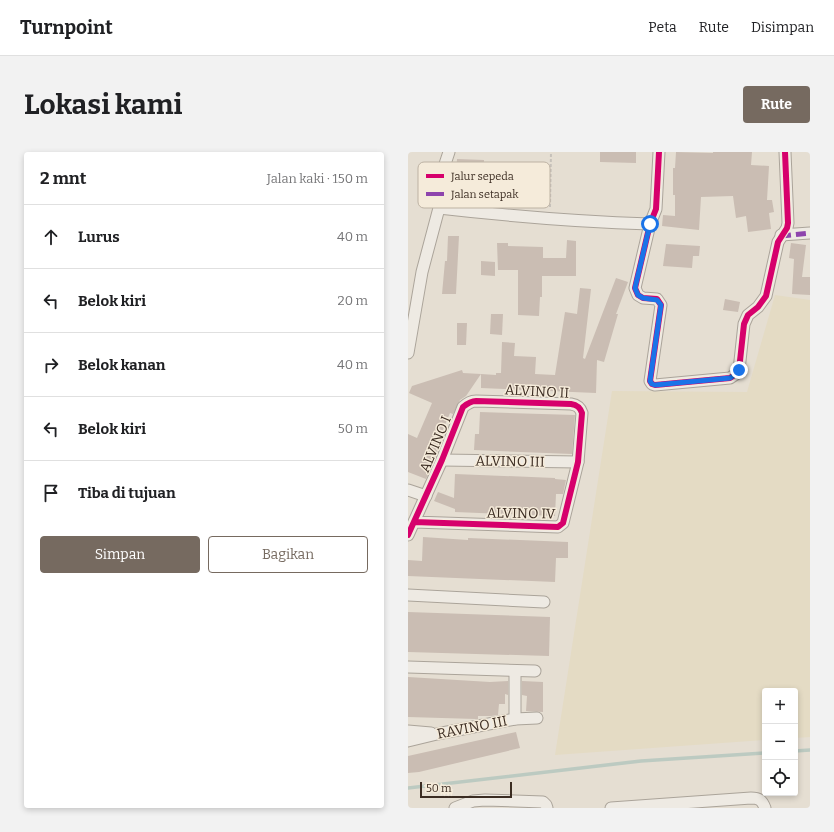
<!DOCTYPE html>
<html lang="id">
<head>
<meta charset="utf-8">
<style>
	body { margin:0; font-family:Bitter,serif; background:#f2f2f2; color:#202124 }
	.controls { position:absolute; right:12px; bottom:12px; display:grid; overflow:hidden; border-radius:4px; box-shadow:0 2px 6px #0003 }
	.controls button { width:36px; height:36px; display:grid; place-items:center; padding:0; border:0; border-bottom:1px solid #e0e0e0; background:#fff; color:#202124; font:20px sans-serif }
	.scale { position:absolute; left:12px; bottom:10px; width:92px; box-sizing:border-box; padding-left:4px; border:2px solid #3b2c22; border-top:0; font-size:11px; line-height:14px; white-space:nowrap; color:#3b2c22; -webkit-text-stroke:3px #f5ebda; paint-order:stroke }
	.stop { position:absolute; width:12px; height:12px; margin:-9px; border:3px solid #1a73e8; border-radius:50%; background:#fff }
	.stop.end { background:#1a73e8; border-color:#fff; box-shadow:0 1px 4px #0008 }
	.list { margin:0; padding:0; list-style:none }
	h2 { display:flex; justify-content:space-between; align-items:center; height:52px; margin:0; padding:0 16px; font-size:17px }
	h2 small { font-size:13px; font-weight:400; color:#757577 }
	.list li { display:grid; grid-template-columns:26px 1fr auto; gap:12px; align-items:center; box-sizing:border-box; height:64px; padding:0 16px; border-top:1px solid #e0e0e0 }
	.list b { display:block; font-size:15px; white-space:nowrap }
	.list em { font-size:13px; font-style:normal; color:#757577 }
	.actions { display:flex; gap:8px; padding:12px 16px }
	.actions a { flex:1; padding:9px 0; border:1px solid #766a60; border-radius:4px; text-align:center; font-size:14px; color:#766a60 }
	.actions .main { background:#766a60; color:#fff }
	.icon { flex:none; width:22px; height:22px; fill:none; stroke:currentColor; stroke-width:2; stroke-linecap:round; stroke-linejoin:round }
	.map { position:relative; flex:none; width:402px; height:656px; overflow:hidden; border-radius:4px }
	header { display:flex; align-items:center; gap:24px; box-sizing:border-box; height:56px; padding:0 20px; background:#fff; border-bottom:1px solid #e0e0e0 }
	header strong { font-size:19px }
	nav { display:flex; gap:22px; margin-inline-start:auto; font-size:14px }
	.intro { display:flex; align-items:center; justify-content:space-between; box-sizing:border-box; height:96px; padding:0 24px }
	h1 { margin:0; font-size:28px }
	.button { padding:10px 18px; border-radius:4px; background:#766a60; color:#fff; font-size:14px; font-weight:700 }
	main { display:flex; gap:24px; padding:0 24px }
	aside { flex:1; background:#fff; border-radius:4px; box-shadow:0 2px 6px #0003 }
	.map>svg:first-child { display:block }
</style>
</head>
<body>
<header>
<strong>Turnpoint</strong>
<nav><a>Peta</a><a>Rute</a><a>Disimpan</a></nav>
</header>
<div class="intro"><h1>Lokasi kami</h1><a class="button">Rute</a></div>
<main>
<aside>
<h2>2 mnt<small>Jalan kaki · 150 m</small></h2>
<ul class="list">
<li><svg class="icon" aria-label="ahead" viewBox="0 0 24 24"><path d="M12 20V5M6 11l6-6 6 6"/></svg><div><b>Lurus</b></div><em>40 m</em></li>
<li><svg class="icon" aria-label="left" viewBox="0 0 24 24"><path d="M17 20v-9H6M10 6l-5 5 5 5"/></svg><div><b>Belok kiri</b></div><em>20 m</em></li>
<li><svg class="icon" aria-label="right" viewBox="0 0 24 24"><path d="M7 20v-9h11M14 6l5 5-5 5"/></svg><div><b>Belok kanan</b></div><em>40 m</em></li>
<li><svg class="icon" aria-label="left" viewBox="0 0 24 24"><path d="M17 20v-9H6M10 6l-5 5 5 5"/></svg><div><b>Belok kiri</b></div><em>50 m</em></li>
<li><svg class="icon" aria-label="arrive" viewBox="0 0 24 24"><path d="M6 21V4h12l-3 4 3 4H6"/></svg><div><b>Tiba di tujuan</b></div></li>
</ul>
<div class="actions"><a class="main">Simpan</a><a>Bagikan</a></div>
</aside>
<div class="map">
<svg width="402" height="656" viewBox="0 0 402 656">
	<rect width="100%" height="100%" fill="#e5ded2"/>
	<!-- farmland -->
	<path fill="#e4dbc4" d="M367,143L402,148V585L387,586V539H357V588L147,603L204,239L339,240Z"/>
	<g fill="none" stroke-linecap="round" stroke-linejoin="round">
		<!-- stream -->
		<g stroke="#bccac1" stroke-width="3.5">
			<path d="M387,599L402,598"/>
			<path d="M0,636L233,609L357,601"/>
		</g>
	</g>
	<!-- building -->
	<g fill="#cabdb3">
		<path d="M192,0H228V11L192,10Z"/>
		<path d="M268,0L305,1V0H344L343,13L361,14L359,48H364L366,60L361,61L363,77L340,80L338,64L328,66L325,44L293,45L291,78L254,74L255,63L267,64V43H265V16H267Z"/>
		<path d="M49,7L76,8L75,36H64L65,29L48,28Z"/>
		<path d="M40,84H51L48,142H34L37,109H39Z"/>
		<path d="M159,88L168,89V124H134V145H132L131,164L110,163V118H90L89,91H100V94L135,95V106H158Z"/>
		<path d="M383,91L398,93L394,125H402V143L384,142L386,107L381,106Z"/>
		<path d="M258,92L292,94L291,104H285L284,116L255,114Z"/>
		<path d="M73,109L87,110V124L73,123Z"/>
		<path d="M208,126L220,130L208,162H210L196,210L189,208L188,241L73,236V222L88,223V221H93L94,190L107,191L106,204L128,205L127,222L147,223L157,160L169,162L172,136L183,137L175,206L177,207Z"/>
		<path d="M317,147L332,150L330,160L315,158Z"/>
		<path d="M83,162H95L94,183L82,182Z"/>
		<path d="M49,171H59L58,193H49Z"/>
		<path d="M54,218L55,221L73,222L58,244L52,248L45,262L42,261L31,287L34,288L18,327L0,320V282L9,286L24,251L1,241L4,234Z"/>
		<path d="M72,260L167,263L164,302L66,298L67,282H71Z"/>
		<path d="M47,322L147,326V327L158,328L155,342H148L147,364L47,360V357L26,349L30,340L46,346Z"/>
		<path d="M15,385L60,388V386L160,390V406H148L147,430L0,424V408L14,409Z"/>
		<path d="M0,460L142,465L141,504L0,500Z"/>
		<path d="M0,525L82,530L100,529V543L97,542V552H91L90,563L83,564H70V567H68L0,565Z"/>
		<path d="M114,529L135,530V560L118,559L119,544L114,543Z"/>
		<path d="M108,580L112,596L11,620L0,621V604Z"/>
	</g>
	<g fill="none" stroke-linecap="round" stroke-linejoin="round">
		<defs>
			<g id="street">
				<path d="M251,0L248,57L242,72L227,136L230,143L235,146L249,147L253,153L242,229L244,232L247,233L322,226L328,222L331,218L336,172L340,163L350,155L358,144L370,90L379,76L380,71L377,0"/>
				<path d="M31,56C101,64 171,70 242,72"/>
				<path d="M373,83L402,81"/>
				<path d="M0,201L14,120L31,56L33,33L36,15L41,0"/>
				<path d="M34,308L170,310"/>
				<path d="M0,338L18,344"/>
				<path d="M0,383L34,308L55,255C60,251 63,249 68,249L163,252C169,253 172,255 174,261L170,310L155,371L150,375L6,370"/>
				<path d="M0,443L136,450"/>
				<path d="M0,515L127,519"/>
				<path d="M107,519V567"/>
				<path d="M0,579L23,581"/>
				<path d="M0,589L29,582L107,567L129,566"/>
				<path d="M47,656L65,649L77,648L135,650L138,653L139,656"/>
				<path d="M203,656L343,646C351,646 354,648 357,656"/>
			</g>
		</defs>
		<!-- street casing -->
		<use href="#street" stroke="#aba49a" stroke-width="13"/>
		<!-- path -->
		<path stroke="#c6c1ba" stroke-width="2" stroke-dasharray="3 2" stroke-linecap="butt" d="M142,55L143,0"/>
		<!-- street -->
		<use href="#street" stroke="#eeeae3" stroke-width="11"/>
		<!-- quiet -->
		<path stroke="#8e44ad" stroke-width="5" stroke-dasharray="10 5" stroke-linecap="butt" d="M373,84L402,81"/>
		<defs>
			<g id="cycleway">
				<path d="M251,0L248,57L242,72L227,136L230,143L235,146L249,147L253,153L242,229L244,232L247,233L322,226L328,222L331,218L336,172L340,163L350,155L358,144L370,90L379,76L380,71L377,0"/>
				<path d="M0,383L34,308L55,255C60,251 63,249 68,249L163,252C169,253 172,255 174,261L170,310L155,371L150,375L6,370"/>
			</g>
		</defs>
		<!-- cycleway casing -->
		<use href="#cycleway" stroke="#f5ebda" stroke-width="8"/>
		<!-- cycleway -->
		<use href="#cycleway" stroke="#d6006c" stroke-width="6"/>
	</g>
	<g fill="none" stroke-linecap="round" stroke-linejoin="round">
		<!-- route -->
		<path stroke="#1a73e8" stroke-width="5" d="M242,72L227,136L230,143L235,146L249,148L253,153L242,229L244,232L247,233L322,226L328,222L331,218"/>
	</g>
	<g text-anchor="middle" stroke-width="3" stroke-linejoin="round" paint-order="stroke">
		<!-- street labels -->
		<g font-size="14" fill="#3b2c22" stroke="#f5ebda">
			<text transform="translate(129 239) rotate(3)" y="5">ALVINO II</text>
			<text transform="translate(27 292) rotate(-67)" y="5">ALVINO I</text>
			<text transform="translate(102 309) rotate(1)" y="5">ALVINO III</text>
			<text transform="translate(113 361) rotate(1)" y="5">ALVINO IV</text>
			<text transform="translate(64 575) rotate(-11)" y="5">RAVINO III</text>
		</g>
	</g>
	<!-- legend -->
	<rect x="10" y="10" width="132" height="46" rx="6" fill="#f5ebda" stroke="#bdb2a3" stroke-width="1"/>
	<rect x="18" y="22" width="18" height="4" fill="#d6006c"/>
	<rect x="18" y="40" width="18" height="4" fill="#8e44ad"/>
	<g font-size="11" fill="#3b2c22">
		<text x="43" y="28">Jalur sepeda</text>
		<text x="43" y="46">Jalan setapak</text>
	</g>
</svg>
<div class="controls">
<button>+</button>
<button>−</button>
<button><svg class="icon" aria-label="locate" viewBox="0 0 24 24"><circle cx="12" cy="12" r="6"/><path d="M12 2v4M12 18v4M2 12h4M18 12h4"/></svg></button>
</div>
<div class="scale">50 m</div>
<div class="stop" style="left:242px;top:72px"></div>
<div class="stop end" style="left:331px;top:218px"></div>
</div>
</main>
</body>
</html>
